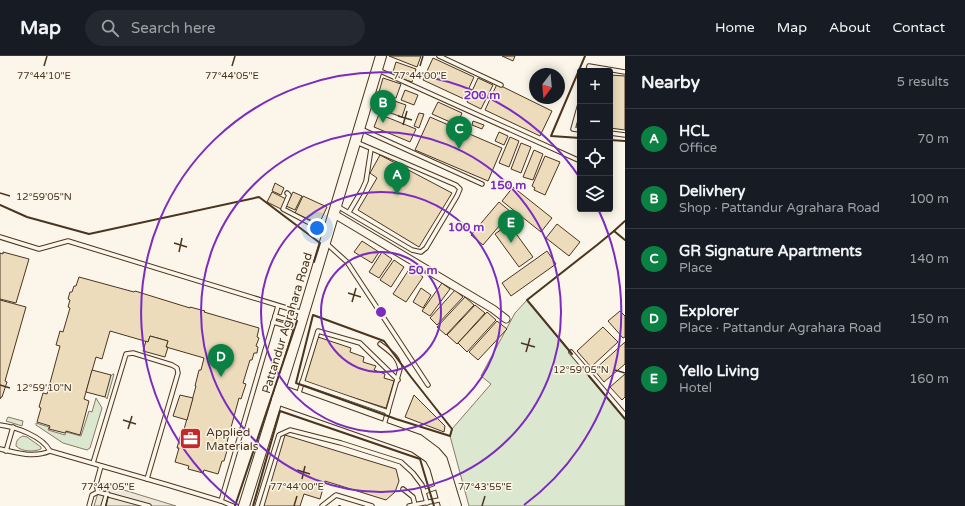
<!DOCTYPE html>
<html lang="en">
<head>
<meta charset="utf-8">
<style>
	body { margin:0; font-family:"Varela Round",sans-serif; background:#242831; color:#f1f3f6 }
	.controls { position:absolute; right:12px; top:12px; display:grid; overflow:hidden; border-radius:4px; box-shadow:0 2px 10px #0003 }
	.controls button { width:36px; height:36px; display:grid; place-items:center; padding:0; border:0; border-bottom:1px solid #363941; background:#171b24; color:#f1f3f6; font:20px sans-serif }
	.compass { position:absolute; left:529px; top:12px; width:36px; height:36px; border-radius:50%; background:#171b24; box-shadow:0 2px 10px #0003; rotate:196deg }
	.you { position:absolute; left:317px; top:172px; width:14px; height:14px; margin:-10px; border:3px solid #fff; border-radius:50%; background:#1a73e8; box-shadow:0 0 0 6px #1a73e833 }
	.badge { display:grid; place-items:center; width:26px; height:26px; border-radius:50%; background:#0b8043; color:#fff; font-size:13px; font-weight:700 }
	.pin { position:absolute; translate:-50% -33px; filter:drop-shadow(0 1px 2px #0008) }
	.pin::after { content:''; position:absolute; top:21px; width:14px; height:12px; background:inherit; clip-path:polygon(0 0,100% 0,50% 100%) }
	.list { margin:0; padding:0; list-style:none }
	h2 { display:flex; justify-content:space-between; align-items:center; height:52px; margin:0; padding:0 16px; font-size:17px }
	h2 small { font-size:13px; font-weight:400; color:#9ea1a6 }
	.list li { display:grid; grid-template-columns:26px 1fr auto; gap:12px; align-items:center; box-sizing:border-box; height:60px; padding:0 16px; border-top:1px solid #363941 }
	.list b { display:block; font-size:15px; white-space:nowrap }
	.list p { margin:0; font-size:13px; white-space:nowrap; color:#9ea1a6 }
	.list em { font-size:13px; font-style:normal; color:#9ea1a6 }
	.icon { flex:none; width:22px; height:22px; fill:none; stroke:currentColor; stroke-width:2; stroke-linecap:round; stroke-linejoin:round }
	.map { position:relative; flex:none; width:625px; height:450px; overflow:hidden }
	header { display:flex; align-items:center; gap:24px; box-sizing:border-box; height:56px; padding:0 20px; background:#171b24; border-bottom:1px solid #363941 }
	header strong { font-size:19px }
	nav { display:flex; gap:22px; margin-inline-start:auto; font-size:14px }
	.search { width:280px; height:36px; background:#242831; display:flex; align-items:center; gap:10px; box-sizing:border-box; padding:0 14px; border-radius:22px; color:#9ea1a6; font-size:15px }
	main { display:flex }
	aside { flex:1; background:#171b24 }
	.map>svg:first-child { display:block }
</style>
</head>
<body>
<header>
<strong>Map</strong>
<div class="search"><svg class="icon" aria-label="search" viewBox="0 0 24 24"><circle cx="10" cy="10" r="6"/><path d="M15 15l6 6"/></svg>Search here</div>
<nav><a>Home</a><a>Map</a><a>About</a><a>Contact</a></nav>
</header>
<main>
<div class="map">
<svg width="625" height="450" viewBox="0 0 625 450">
	<rect width="100%" height="100%" fill="#fbf6e9"/>
	<!-- green -->
	<g fill="#dce7d0" stroke="#887966">
		<path d="M527,244L625,363V450H469L450,380L452,373L491,328L481,320L515,257Z"/>
		<path d="M113,318H114L107,343L104,339L108,322Z"/>
		<path d="M96,342L102,352L90,392L87,394L63,387L36,369V367L49,371L48,374L65,379L66,376L81,380L89,355L92,356Z"/>
		<path d="M8,361L23,365L22,370L6,365Z"/>
		<path d="M23,380L27,381L41,391V393C34,396 22,396 16,390C16,385 18,382 23,380Z"/>
	</g>
	<!-- parking -->
	<path fill="#ede7d9" stroke="#887966" d="M101,427L176,450H94Z"/>
	<!-- building -->
	<g fill="#ecdcbc" stroke="#4a3520">
		<path d="M389,0H421L417,11Z"/>
		<path d="M502,0H515L513,5Z"/>
		<path d="M433,2L474,21L464,43L423,24Z"/>
		<path d="M396,6L416,13L412,26L392,19Z"/>
		<path d="M610,19L625,20V74L610,72Z"/>
		<path d="M383,22L401,28L396,42L379,36Z"/>
		<path d="M478,22L493,29L481,53L467,46Z"/>
		<path d="M497,28L552,55L540,80L485,54Z"/>
		<path d="M405,34L418,39L414,49L401,44Z"/>
		<path d="M386,42L406,49L402,61L382,54Z"/>
		<path d="M438,46L462,57L457,69L432,58Z"/>
		<path d="M419,57L424,58L419,72L414,70Z"/>
		<path d="M379,58L416,73L410,86L374,71Z"/>
		<path d="M430,61L502,92L488,125L415,94Z"/>
		<path d="M473,65L484,69L482,73L472,69Z"/>
		<path d="M499,76L508,80L504,89L495,85Z"/>
		<path d="M510,81L519,85L509,111L499,107Z"/>
		<path d="M521,87L531,91L521,117L511,113Z"/>
		<path d="M534,94L543,98L533,124L523,121Z"/>
		<path d="M380,99L452,137L419,191L358,154L377,122L370,117Z"/>
		<path d="M545,100L560,106L545,139L534,134L535,132L532,130Z"/>
		<path d="M275,127L284,132L281,139L272,135Z"/>
		<path d="M513,131L552,162L541,176L502,145Z"/>
		<path d="M272,136L286,143L281,153L267,146Z"/>
		<path d="M293,136L302,140L295,154L286,150Z"/>
		<path d="M303,140L327,151L319,168L295,157Z"/>
		<path d="M499,146L511,156L483,189L471,179Z"/>
		<path d="M509,168L533,201L519,211L495,178Z"/>
		<path d="M557,168L580,186L569,200L546,182Z"/>
		<path d="M362,185L379,196L372,207L354,196Z"/>
		<path d="M547,195L556,208L511,240L502,227Z"/>
		<path d="M3,196L29,203L16,247L0,243V197L3,198Z"/>
		<path d="M382,196L392,203L379,222L369,216Z"/>
		<path d="M394,204L404,211L391,231L380,224Z"/>
		<path d="M410,212L423,221L406,246L393,238Z"/>
		<path d="M79,221L134,236L135,235L190,252V251L205,255L204,256L259,272L257,281L259,282L256,290L258,291L257,297H254L252,304H250L243,327L246,328L241,343L239,342L226,390L228,391L224,405H222L218,418L204,414L203,417L188,413L189,410L175,406L179,392H177L181,377H183L196,330H195L199,314H201L204,302L166,291L168,285L150,280L148,286L110,275L102,303L96,301L84,343L89,345L80,379L66,375L65,377L49,373L50,370L37,366L41,352L39,351L43,337L47,338L60,290L56,289L60,275L63,276L70,252L68,251L70,244L68,243L70,236H72L74,230H76Z"/>
		<path d="M442,227L450,233L430,260L422,255Z"/>
		<path d="M421,232L431,239L423,252L413,246Z"/>
		<path d="M455,234L463,241L437,269L430,262Z"/>
		<path d="M465,241L474,249L446,279L437,271Z"/>
		<path d="M0,244L26,251L5,325L7,326L2,341H1L0,343Z"/>
		<path d="M475,249L485,257L457,288L447,279Z"/>
		<path d="M620,255L625,260V281L623,282L608,265Z"/>
		<path d="M487,256L496,264L467,296L458,287Z"/>
		<path d="M497,265L507,273L478,304L469,296Z"/>
		<path d="M603,271L618,286L591,311L577,295Z"/>
		<path d="M150,280L168,285L166,291H168L165,301L143,295L146,285L148,286Z"/>
		<path d="M318,281L351,292L350,296L364,301L363,306L376,310L374,314L385,318L384,322L394,325L386,352L304,326Z"/>
		<path d="M625,286V308L604,326L594,314Z"/>
		<path d="M92,314L111,319L105,341L86,336Z"/>
		<path d="M625,318V341L622,344L610,331Z"/>
		<path d="M180,339L193,342L187,364L173,360Z"/>
		<path d="M414,339L445,370L444,376L405,361Z"/>
		<path d="M285,379L396,413L399,425L395,436L386,444L325,425L320,443L304,438L300,450H264Z"/>
	</g>
	<g fill="none" stroke-linecap="round" stroke-linejoin="round">
		<defs>
			<g id="lane">
				<path d="M439,0L501,29"/>
				<path d="M378,14L578,104"/>
				<path d="M588,15L589,10L625,16"/>
				<path d="M580,48L573,73L580,74"/>
				<path d="M361,73L482,128"/>
				<path d="M610,77L625,79"/>
				<path d="M287,137L289,139L283,153L327,176"/>
				<path d="M337,150L412,194L421,196L426,192L457,140L460,133L456,129L356,86"/>
				<path d="M349,156L362,134L366,125L371,93"/>
				<path d="M0,181L39,193L68,185L303,257"/>
				<path d="M326,187L347,206L428,329"/>
				<path d="M275,260L299,267"/>
				<path d="M273,266L298,273"/>
				<path d="M380,288C390,296 398,300 400,313L384,369"/>
				<path d="M571,296L625,359"/>
				<path d="M302,326L388,356"/>
				<path d="M298,340L318,275L360,287L398,324"/>
				<path d="M0,369C16,371 42,380 50,395"/>
				<path d="M0,393C16,397 35,402 50,395L168,429L221,445L233,450"/>
				<path d="M6,395L13,371"/>
				<path d="M93,407L126,298L133,297L172,309L177,312L178,317L147,423"/>
				<path d="M101,410L96,428L98,436L149,450"/>
				<path d="M403,433L413,441L415,449"/>
				<path d="M424,436L440,430"/>
				<path d="M221,445L278,250"/>
				<path d="M89,450L92,439L98,436"/>
				<path d="M103,450L107,437"/>
				<path d="M257,450L279,379L290,374L341,387L401,406L413,417L422,429L427,447"/>
				<path d="M322,450L336,439L372,450"/>
				<path d="M409,450L444,443"/>
			</g>
			<path id="street" d="M334,158L493,253L506,263"/>
			<g id="secondary">
				<path d="M280,334L419,384L435,396L442,404L456,450"/>
				<path d="M277,343L414,391L430,402L435,411L446,450"/>
				<path d="M244,450L299,273L381,0"/>
			</g>
		</defs>
		<!-- lane casing -->
		<use href="#lane" stroke="#4a3520" stroke-width="5.5"/>
		<!-- street casing -->
		<use href="#street" stroke="#4a3520" stroke-width="9"/>
		<!-- secondary casing -->
		<use href="#secondary" stroke="#4a3520" stroke-width="12"/>
		<!-- lane -->
		<use href="#lane" stroke="#fbf6e9" stroke-width="3.5"/>
		<!-- street -->
		<use href="#street" stroke="#fbf6e9" stroke-width="7"/>
		<!-- secondary -->
		<use href="#secondary" stroke="#fbf6e9" stroke-width="10"/>
		<!-- wall -->
		<g stroke="#4a3520" stroke-width="2">
			<path d="M580,82L551,80L585,0"/>
			<path d="M610,84L625,85"/>
			<path d="M0,149L27,161L89,178L259,141L320,187L314,206"/>
			<path d="M614,175L625,165"/>
			<path d="M313,259L384,285L411,321L452,373L450,380L396,363L296,327Z"/>
			<path d="M572,298L527,244L597,189L614,175L625,184"/>
			<path d="M589,320L625,363"/>
			<path d="M235,450L297,265"/>
			<path d="M253,450L280,355L420,403L434,450"/>
			<path d="M339,450H340"/>
		</g>
	</g>
	<!-- ticks -->
	<path fill="none" stroke="#4a3520" stroke-width="1.5" d="M44,10L47,0M232,10L235,0M420,10L423,0M398,60L412,64M403,69L407,55M0,137L10,140M174,187L187,191M179,196L182,182M348,237L361,241M352,246L356,232M521,287L535,291M526,296L530,282M615,314L625,317M0,329L10,332M123,364L136,368M128,373L132,360M297,414L310,418M302,423L305,410M106,450L108,440M294,450L297,440M482,450L485,440"/>
	<!-- distance rings -->
	<g fill="none" stroke="#7b2cbf" stroke-width="2">
		<circle cx="381" cy="256" r="60"/>
		<circle cx="381" cy="256" r="120"/>
		<circle cx="381" cy="256" r="180"/>
		<path d="M238 449A240 240 0 1 1 580 122M599 155A240 240 0 0 1 524 449"/>
	</g>
	<!-- icons -->
	<defs>
		<symbol id="office-square" viewBox="-11 -11 22 22"><rect x="-9" y="-9" width="18" height="18" rx="4" fill="#c62828" stroke="#fbf6e9"/><path d="M-6-3h4V-5.5h4V-3h4V5H-6ZM-1-4.5V-3h2v-1.5ZM-6 0V1H6V0Z" fill="#fff"/></symbol>
	</defs>
	<g fill-rule="evenodd">
		<use href="#office-square" x="178" y="370" width="25" height="25"/>
	</g>
	<g text-anchor="middle" stroke-width="3" stroke-linejoin="round" paint-order="stroke">
		<!-- street labels -->
		<g font-size="12" fill="#4a3520" stroke="#fbf6e9">
			<text transform="translate(287 267) rotate(-73)" y="4">Pattandur Agrahara Road</text>
		</g>
		<!-- poi labels -->
		<g font-size="12" fill="#4a3520" stroke="#fbf6e9" text-anchor="start">
			<text x="206" y="380">Applied<tspan x="206" dy="14">Materials</tspan></text>
		</g>
	</g>
	<g font-size="10" text-anchor="middle" fill="#4a3520" stroke="#fbf6e9" stroke-width="3" stroke-linejoin="round" paint-order="stroke">
		<text x="44" y="23">77°44'10"E</text>
		<text x="232" y="23">77°44'05"E</text>
		<text x="420" y="23">77°44'00"E</text>
		<text x="44" y="144">12°59'05"N</text>
		<text x="581" y="317">12°59'05"N</text>
		<text x="44" y="335">12°59'10"N</text>
		<text x="108" y="434">77°44'05"E</text>
		<text x="297" y="434">77°44'00"E</text>
		<text x="485" y="434">77°43'55"E</text>
	</g>
	<circle cx="381" cy="256" r="6" fill="#7b2cbf" stroke="#fbf6e9" stroke-width="2"/>
	<g font-size="12" text-anchor="middle" font-weight="bold" fill="#7b2cbf" stroke="#fbf6e9" stroke-width="3" stroke-linejoin="round" paint-order="stroke">
		<text x="482" y="43">200 m</text>
		<text x="508" y="133">150 m</text>
		<text x="466" y="175">100 m</text>
		<text x="423" y="218">50 m</text>
	</g>
</svg>
<div class="controls">
<button>+</button>
<button>−</button>
<button><svg class="icon" aria-label="locate" viewBox="0 0 24 24"><circle cx="12" cy="12" r="6"/><path d="M12 2v4M12 18v4M2 12h4M18 12h4"/></svg></button>
<button><svg class="icon" aria-label="layers" viewBox="0 0 24 24"><path d="M12 4l9 5-9 5-9-5zM3 14l9 5 9-5"/></svg></button>
</div>
<svg class="compass" viewBox="-18 -18 36 36"><path d="M0-13l5 13h-10z" fill="#e53935"/><path d="M0 13l5-13h-10z" fill="#9ea1a6"/></svg>
<div class="you"></div>
<div class="pin badge" style="left:397px;top:139px">A</div>
<div class="pin badge" style="left:383px;top:67px">B</div>
<div class="pin badge" style="left:459px;top:93px">C</div>
<div class="pin badge" style="left:221px;top:321px">D</div>
<div class="pin badge" style="left:511px;top:187px">E</div>
</div>
<aside>
<h2>Nearby<small>5 results</small></h2>
<ul class="list">
<li><span class="badge">A</span><div><b>HCL</b><p>Office</p></div><em>70 m</em></li>
<li><span class="badge">B</span><div><b>Delivhery</b><p>Shop · Pattandur Agrahara Road</p></div><em>100 m</em></li>
<li><span class="badge">C</span><div><b>GR Signature Apartments</b><p>Place</p></div><em>140 m</em></li>
<li><span class="badge">D</span><div><b>Explorer</b><p>Place · Pattandur Agrahara Road</p></div><em>150 m</em></li>
<li><span class="badge">E</span><div><b>Yello Living</b><p>Hotel</p></div><em>160 m</em></li>
</ul>
</aside>
</main>
</body>
</html>
